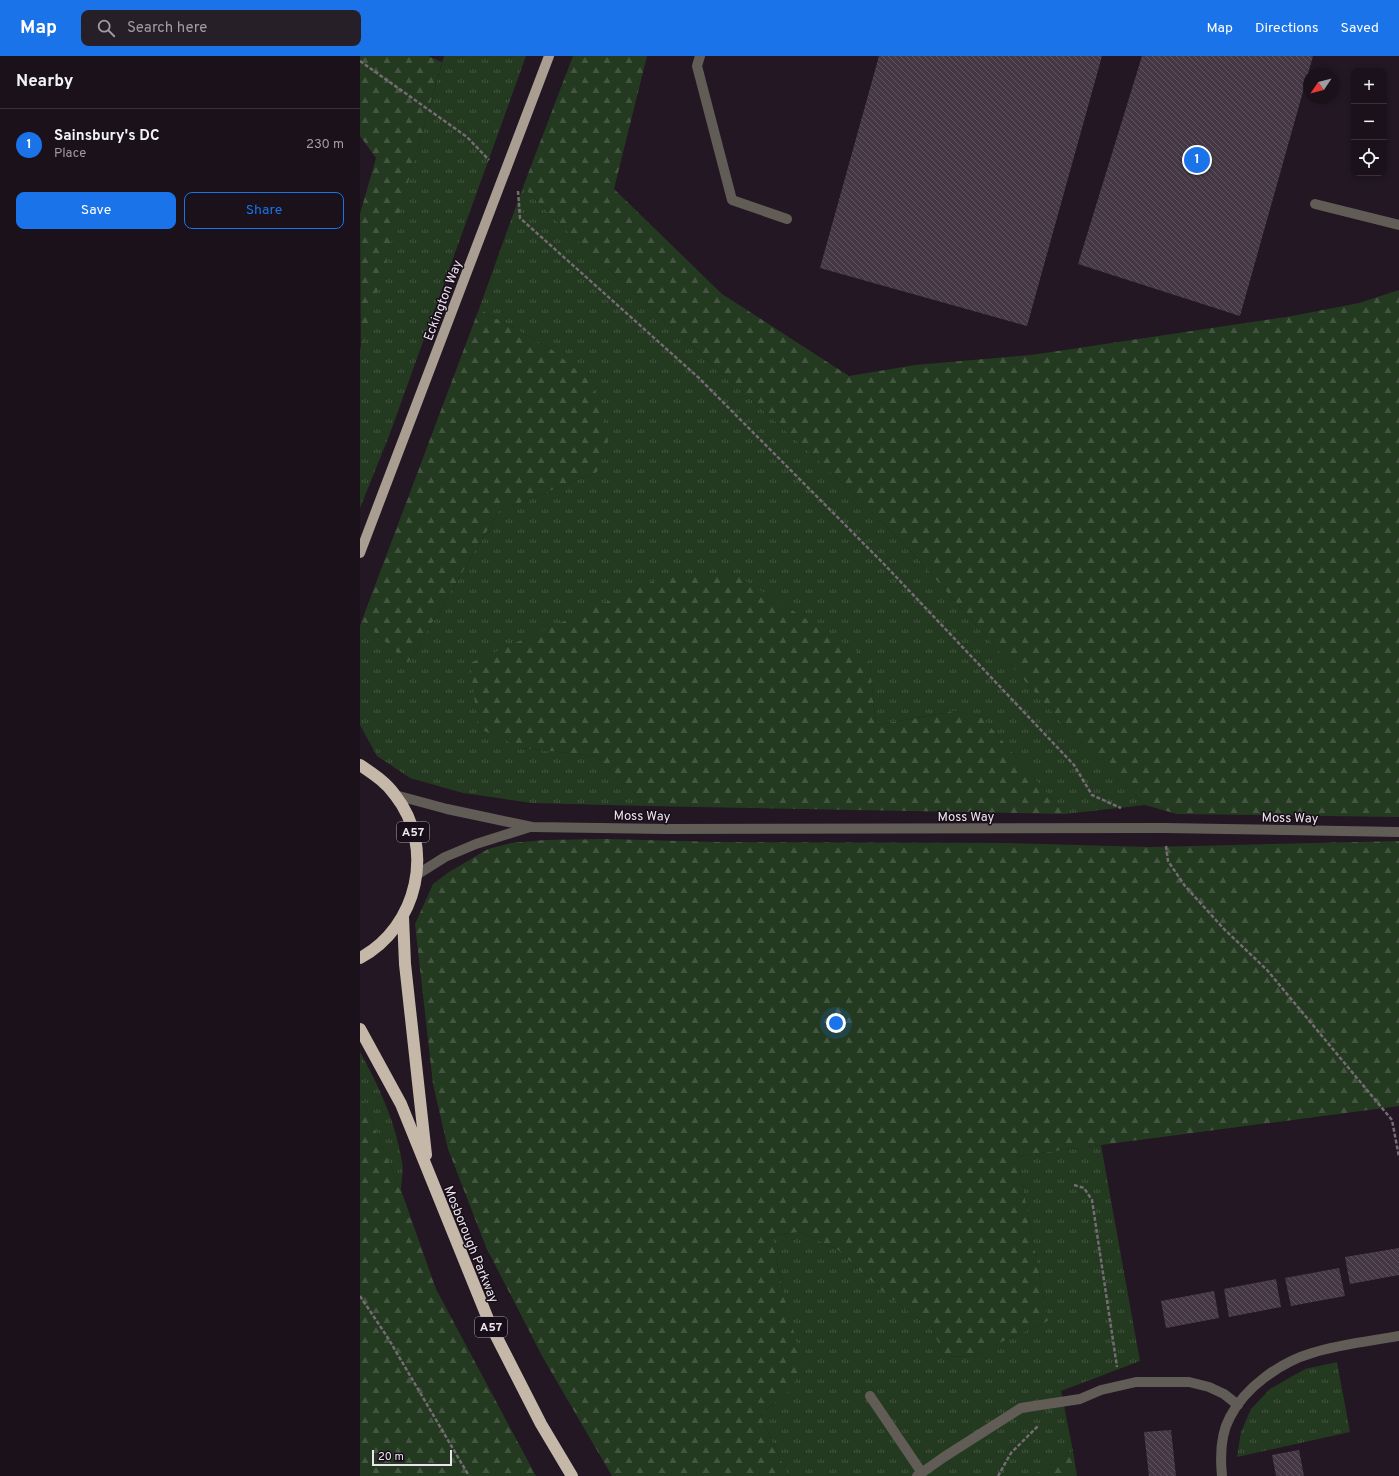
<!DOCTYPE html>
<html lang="en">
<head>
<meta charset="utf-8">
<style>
	body { margin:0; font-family:Overpass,sans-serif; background:#271f27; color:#f1f3f6 }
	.controls { position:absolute; right:12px; top:12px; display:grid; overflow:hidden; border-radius:8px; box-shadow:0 2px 6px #0003 }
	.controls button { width:36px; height:36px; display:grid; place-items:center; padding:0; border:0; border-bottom:1px solid #383139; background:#1a111a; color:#f1f3f6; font:20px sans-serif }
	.compass { position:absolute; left:943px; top:12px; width:36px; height:36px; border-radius:50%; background:#1a111a; box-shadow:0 2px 6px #0003; rotate:235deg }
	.scale { position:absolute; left:12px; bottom:10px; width:80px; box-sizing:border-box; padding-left:4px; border:2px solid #ece4ec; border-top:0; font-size:11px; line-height:14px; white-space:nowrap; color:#ece4ec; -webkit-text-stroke:3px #180e19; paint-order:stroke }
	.you { position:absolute; left:476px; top:967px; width:14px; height:14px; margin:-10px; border:3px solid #fff; border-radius:50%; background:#1a73e8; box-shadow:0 0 0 6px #1a73e833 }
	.badge { display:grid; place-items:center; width:26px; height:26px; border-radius:50%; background:#1a73e8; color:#fff; font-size:13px; font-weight:700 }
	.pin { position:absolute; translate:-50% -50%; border:2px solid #fff; box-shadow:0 1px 4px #0006 }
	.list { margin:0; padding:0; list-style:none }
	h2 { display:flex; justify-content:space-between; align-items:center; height:52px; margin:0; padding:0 16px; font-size:17px }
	h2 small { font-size:13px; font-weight:400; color:#9f9da2 }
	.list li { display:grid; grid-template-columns:26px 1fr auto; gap:12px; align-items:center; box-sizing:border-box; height:72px; padding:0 16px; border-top:1px solid #383139 }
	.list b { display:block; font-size:15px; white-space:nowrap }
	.list p { margin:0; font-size:13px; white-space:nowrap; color:#9f9da2 }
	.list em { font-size:13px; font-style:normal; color:#9f9da2 }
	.actions { display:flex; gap:8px; padding:12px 16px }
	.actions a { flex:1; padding:9px 0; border:1px solid #1a73e8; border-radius:8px; text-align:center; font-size:14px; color:#1a73e8 }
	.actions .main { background:#1a73e8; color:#fff }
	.icon { flex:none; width:22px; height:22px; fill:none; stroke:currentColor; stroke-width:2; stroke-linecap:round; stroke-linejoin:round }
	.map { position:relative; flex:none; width:1039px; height:1420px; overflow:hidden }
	header { display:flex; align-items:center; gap:24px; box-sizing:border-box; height:56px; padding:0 20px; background:#1a73e8; color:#fff }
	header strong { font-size:19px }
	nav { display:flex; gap:22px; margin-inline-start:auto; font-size:14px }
	.search { width:280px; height:36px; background:#271f27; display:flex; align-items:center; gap:10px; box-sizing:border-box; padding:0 14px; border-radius:8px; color:#9f9da2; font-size:15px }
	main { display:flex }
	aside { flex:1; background:#1a111a }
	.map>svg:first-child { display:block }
</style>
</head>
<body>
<header>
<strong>Map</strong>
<div class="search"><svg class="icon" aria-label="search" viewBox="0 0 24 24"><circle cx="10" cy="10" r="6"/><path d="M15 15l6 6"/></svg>Search here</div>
<nav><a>Map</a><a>Directions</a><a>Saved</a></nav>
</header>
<main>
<aside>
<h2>Nearby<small></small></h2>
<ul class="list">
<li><span class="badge">1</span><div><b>Sainsbury's DC</b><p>Place</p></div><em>230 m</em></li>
</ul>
<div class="actions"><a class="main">Save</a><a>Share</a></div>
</aside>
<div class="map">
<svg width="1039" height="1420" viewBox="0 0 1039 1420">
	<defs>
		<pattern id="grass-tufts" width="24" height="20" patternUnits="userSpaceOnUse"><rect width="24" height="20" fill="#243a20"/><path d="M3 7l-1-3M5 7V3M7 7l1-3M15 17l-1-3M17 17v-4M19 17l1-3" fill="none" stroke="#445641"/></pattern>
		<pattern id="forest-firs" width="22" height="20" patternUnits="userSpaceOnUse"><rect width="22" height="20" fill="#243a20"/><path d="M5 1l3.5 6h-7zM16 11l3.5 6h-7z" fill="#445641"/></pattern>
		<pattern id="building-back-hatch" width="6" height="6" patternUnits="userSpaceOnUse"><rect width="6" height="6" fill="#453844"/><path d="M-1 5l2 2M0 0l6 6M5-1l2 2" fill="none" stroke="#60555f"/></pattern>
	</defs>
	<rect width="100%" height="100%" fill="#221722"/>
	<!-- grass -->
	<g fill="url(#grass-tufts)">
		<path d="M84,0H166L29,380L0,452V294Z"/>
		<path d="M163,131L206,174L472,417L551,495L707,673L785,749L705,758L622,661L595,655L516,669L509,603L162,692L236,700L287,750L172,747L103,737L50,722L17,700L0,669V570L2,564L48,607L139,455L237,416L191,293L119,253Z"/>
		<path d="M0,996C19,1030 36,1067 42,1106C44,1114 41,1125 41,1134L0,1038Z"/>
		<path d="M741,1089L780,1305L701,1335L713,1395L672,1420H428L400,1359L428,1335L423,1237L412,1179L439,1176L477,1193L522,1235L572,1273L585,1301L614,1300L637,1288L688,1265L657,1100Z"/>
		<path d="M977,1306L990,1376L877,1401L881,1376L891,1353L910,1333L945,1313Z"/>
	</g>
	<!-- forest -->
	<g fill="url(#forest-firs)">
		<path d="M0,0H68L82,6L1,294L0,158L16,102L0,80Z"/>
		<path d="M213,0H287L254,133L362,238L489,320L555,309L671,299L932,260L999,247L1039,234V761L817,758L785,749L707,673L551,495L472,417L206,174L163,131Z"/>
		<path d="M119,253L191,293L232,327L248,382L237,416L139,455L48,607L2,564Z"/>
		<path d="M308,519L378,520L509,603L516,669L596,655L622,661L705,758L287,750L236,700L162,692L118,672L110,607Z"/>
		<path d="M247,783L358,786L646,787L791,791L1039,785V1050L657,1100L688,1265L637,1288L614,1300L585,1301L572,1273L522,1235L477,1193L439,1176L412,1179L423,1237L444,1313L428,1335L400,1359L428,1420H252L182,1300L126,1191L88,1093L73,1028L55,868L73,828L89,816L128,793L151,787L184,784Z"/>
		<path d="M0,1038L41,1134L76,1233L176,1420H0Z"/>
		<path d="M713,1395L717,1420H672Z"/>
	</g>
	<!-- building -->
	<g fill="url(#building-back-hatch)">
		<path d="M519,0H742L667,270L460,212Z"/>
		<path d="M782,0H953L880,260L718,208Z"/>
		<path d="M1039,1192V1219L990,1228L985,1201Z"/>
		<path d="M979,1212L985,1240L931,1250L925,1222Z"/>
		<path d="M916,1223L921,1251L869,1261L864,1233Z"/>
		<path d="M854,1235L859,1262L806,1272L801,1245Z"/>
		<path d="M811,1374L816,1420H789L784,1376Z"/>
		<path d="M939,1394L944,1420H916L912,1399Z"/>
	</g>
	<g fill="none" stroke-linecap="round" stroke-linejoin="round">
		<!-- path -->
		<g stroke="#746b74" stroke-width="2.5" stroke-dasharray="4 2" stroke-linecap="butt">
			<path d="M0,5L107,81L129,104"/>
			<path d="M158,135L160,162L339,322L523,507L714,709L732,739L761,752"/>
			<path d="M806,790L808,805L825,830L864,873L907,914L1032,1064L1039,1101"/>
			<path d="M714,1129L724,1132L732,1144L757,1311"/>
			<path d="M0,1240L28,1282L109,1420"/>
			<path d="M638,1420L651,1397L679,1369"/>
		</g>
		<!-- minor -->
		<g stroke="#615c56" stroke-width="10">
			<path d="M340,0L337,10L372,144L427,163"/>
			<path d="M955,148L1039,169"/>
			<path d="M35,739L87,753L172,771L306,773L804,772L1039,776"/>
			<path d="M58,818L85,801L116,788L170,771"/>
			<path d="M510,1340L562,1417"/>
			<path d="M557,1420L584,1401L661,1352L720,1343L741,1334L776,1326H829L849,1331L864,1338L878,1349"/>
			<path d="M862,1420C860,1400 860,1379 870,1361C885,1331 921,1306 952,1297C980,1288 1011,1285 1039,1280"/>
		</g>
		<!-- major -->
		<path stroke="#a99e91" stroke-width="10" d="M0,497L189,0"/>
		<!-- highway -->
		<g stroke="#c5b8a8" stroke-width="12">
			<path d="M0,709C13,718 26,726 35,739C76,791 58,871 0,902"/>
			<path d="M43,861L45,908L66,1099"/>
			<path d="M0,973L41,1048L130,1268L181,1368L212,1420"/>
		</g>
	</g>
	<g text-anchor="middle" stroke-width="3" stroke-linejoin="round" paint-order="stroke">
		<!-- shield labels -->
		<g fill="#180e19" stroke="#aca4ad" stroke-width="1">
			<rect x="37" y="766" width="32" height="20" rx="3"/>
			<rect x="115" y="1261" width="32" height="20" rx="3"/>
		</g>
		<g font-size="12" font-weight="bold" fill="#ece4ec">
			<text x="53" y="780">A57</text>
			<text x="131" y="1275">A57</text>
		</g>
		<!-- street labels -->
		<g font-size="13" fill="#ece4ec" stroke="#180e19">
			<text transform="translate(82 244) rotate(-69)" y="5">Eckington Way</text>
			<text transform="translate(282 759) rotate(1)" y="5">Moss Way</text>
			<text x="606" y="765">Moss Way</text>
			<text transform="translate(930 761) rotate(1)" y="5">Moss Way</text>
			<text transform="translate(112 1188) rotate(68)" y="5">Mosborough Parkway</text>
		</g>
	</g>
</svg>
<div class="controls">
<button>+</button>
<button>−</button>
<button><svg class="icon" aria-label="locate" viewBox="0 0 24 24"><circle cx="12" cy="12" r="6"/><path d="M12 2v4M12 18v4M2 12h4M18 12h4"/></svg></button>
</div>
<svg class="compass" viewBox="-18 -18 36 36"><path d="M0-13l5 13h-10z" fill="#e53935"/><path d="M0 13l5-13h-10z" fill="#9f9da2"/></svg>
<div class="scale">20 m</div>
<div class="you"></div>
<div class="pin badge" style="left:837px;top:104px">1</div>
</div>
</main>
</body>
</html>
